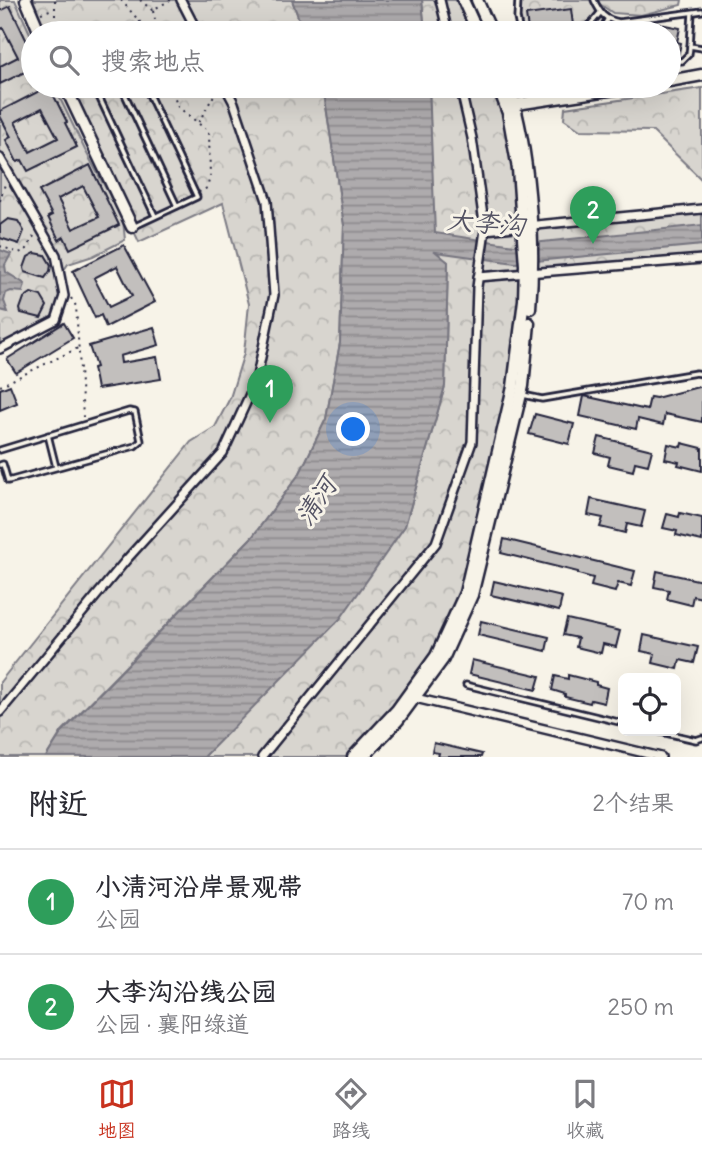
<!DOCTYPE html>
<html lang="zh">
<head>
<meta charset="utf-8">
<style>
	body { margin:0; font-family:Delius,"LXGW WenKai TC",sans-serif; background:#f7f7f7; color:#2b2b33 }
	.controls { position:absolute; right:21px; bottom:21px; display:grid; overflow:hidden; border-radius:10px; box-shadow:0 7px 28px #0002 }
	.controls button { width:63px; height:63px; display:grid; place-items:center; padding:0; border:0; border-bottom:2px solid #e1e1e2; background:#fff; color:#2b2b33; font:35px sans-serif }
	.you { position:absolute; left:354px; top:430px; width:24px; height:24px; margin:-18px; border:5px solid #fff; border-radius:50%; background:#1a73e8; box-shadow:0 0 0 10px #1a73e833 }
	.badge { display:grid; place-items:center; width:46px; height:46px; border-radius:50%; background:#c8321e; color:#fff; font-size:23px; font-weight:700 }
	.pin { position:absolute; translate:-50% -58px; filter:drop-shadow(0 2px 4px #0008) }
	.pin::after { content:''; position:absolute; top:37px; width:24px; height:21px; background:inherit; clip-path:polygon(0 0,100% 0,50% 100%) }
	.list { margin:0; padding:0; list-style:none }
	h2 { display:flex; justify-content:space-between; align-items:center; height:91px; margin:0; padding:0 28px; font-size:30px }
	h2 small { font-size:23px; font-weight:400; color:#7c7c81 }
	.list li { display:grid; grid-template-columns:46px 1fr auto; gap:21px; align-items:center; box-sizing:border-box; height:105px; padding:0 28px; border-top:2px solid #e1e1e2 }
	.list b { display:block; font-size:26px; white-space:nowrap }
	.list p { margin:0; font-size:23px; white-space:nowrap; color:#7c7c81 }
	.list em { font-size:23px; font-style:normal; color:#7c7c81 }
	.icon { flex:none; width:38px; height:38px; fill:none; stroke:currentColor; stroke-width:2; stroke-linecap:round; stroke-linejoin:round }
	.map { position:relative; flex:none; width:702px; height:757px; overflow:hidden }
	.search { position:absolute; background:#fff; box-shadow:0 7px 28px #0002; left:21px; right:21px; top:21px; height:77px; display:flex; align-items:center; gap:18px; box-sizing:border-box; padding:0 24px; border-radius:38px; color:#7c7c81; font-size:26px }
	.sheet { height:301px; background:#fff }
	nav { display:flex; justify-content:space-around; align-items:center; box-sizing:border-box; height:98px; border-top:2px solid #e1e1e2; background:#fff; font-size:19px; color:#7c7c81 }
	nav a { display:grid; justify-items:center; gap:4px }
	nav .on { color:#c8321e }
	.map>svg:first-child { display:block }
</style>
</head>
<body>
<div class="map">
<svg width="702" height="757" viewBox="0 0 702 757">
	<defs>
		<pattern id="forest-crowns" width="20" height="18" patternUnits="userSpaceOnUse" patternTransform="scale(1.75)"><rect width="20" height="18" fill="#d8d5cf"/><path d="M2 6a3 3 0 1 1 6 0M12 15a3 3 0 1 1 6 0" fill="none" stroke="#b9b7b3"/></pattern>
		<pattern id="water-rules" width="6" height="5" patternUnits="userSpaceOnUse" patternTransform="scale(1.75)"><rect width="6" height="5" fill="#aeabad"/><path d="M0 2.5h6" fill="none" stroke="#8d8b8e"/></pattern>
	</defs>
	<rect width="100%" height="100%" fill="#f7f3e8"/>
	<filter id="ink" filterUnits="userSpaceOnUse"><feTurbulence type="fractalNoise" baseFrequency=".0143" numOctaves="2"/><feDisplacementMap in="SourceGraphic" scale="14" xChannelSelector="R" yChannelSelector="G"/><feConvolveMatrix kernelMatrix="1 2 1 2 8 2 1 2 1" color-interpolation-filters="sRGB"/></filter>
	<g filter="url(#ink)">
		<!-- forest -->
		<g fill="url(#forest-crowns)" stroke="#7d7c85" stroke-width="2">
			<path d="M0,0H15L33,40V86H54L85,150L123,220L125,240L93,256L68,264L60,276L64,296L56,320L0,349Z"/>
			<path d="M28,0H292L304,33H41Z"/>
			<path d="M422,0H463L478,33H425Z"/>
			<path d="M518,0H594L607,19L600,33H520L517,18Z"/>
			<path d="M598,0H682L681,5L641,15L613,13L598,3Z"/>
			<path d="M65,86H323L344,225L340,343L326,419L300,473L253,536L62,731L46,757H0V682L191,442L215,427L230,398L244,353L249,304L223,203L139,242Z"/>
			<path d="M429,86H498L508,113L523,226L702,209V259L503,275L529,277L519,386L468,594L433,652L402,695L404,706L357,757H204L405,526L445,386L448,262L434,252Z"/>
			<path d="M702,88V180L652,131L580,130L564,119L565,108Z"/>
		</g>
		<!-- water -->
		<g fill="url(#water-rules)" stroke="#76747f" stroke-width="2">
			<path d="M292,0H422L425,33H304Z"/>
			<path d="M323,86H429L435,233L514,245L702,225V245L515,263L436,252L448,262L445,386L405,526L340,619L204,757H46L62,732L253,536L300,473L326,419L340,343L344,225Z"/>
			<path d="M0,250L11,254L5,265L6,272L25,284L23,292L11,291L6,293L4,301L8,312L0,310Z"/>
		</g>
		<!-- building -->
		<g fill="#c2bfbd" stroke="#22223b" stroke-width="2" fill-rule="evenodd">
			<path d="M10,6L33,54V68L0,84V66L18,57L3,28L0,29V11Z"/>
			<path d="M571,9L573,25L528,30L526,15Z"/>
			<path d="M660,24L680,28L677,42L681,43L678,57L669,56V33H659Z"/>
			<path d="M49,86L67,122L65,123L77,147L28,171L22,160L17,162L6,140L11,137L0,116V111ZM42,108L58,138L30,152L15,122Z"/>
			<path d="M90,165L119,225L70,249L64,237L59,240L48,217L52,215L39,191ZM83,186L99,217L73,229L58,199Z"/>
			<path d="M8,219L18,221L24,231L19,244L0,238V225Z"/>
			<path d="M124,245L155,302L106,327L101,315L95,318L73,271ZM117,266L132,296L109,307L94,278Z"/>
			<path d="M35,253L45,255L51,265L50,271L45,278L25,272L24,268L28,257Z"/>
			<path d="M31,293L41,296L47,306L41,318L21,313L20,309L24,298Z"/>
			<path d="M64,323L73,338L16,373L7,359Z"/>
			<path d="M154,327L159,345L120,356L121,363L157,357L161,379L97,389L93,368L96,367L89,346Z"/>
			<path d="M10,385L17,403L0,410V389Z"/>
			<path d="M702,386V422L665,414L663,425L638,419L636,429L580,416L584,396L647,410L650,397L656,398Z"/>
			<path d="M535,414L574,424L569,444L529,434Z"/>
			<path d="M599,437L652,450L648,465L635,462L633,471L608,465L610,457L595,453Z"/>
			<path d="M682,443L702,448V471L678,465L679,462L665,459L668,444L681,447Z"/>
			<path d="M591,499L645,511L641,527L627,524L625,533L600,527L603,518L588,515Z"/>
			<path d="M680,513L702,518V541L676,535L677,531L663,528L667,514L679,517Z"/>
			<path d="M504,539L635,571L631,586L618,583L615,592L591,586L593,578L578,574V572L501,553Z"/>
			<path d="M657,571L702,581V598L693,596L691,605L667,599L669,590L654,587Z"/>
			<path d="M494,581L562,597L559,611L491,595Z"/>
			<path d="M567,619L620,631L616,647L603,644L601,653L576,647L578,638L563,635Z"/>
			<path d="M481,621L549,637L546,651L478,635Z"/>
			<path d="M644,635L698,647L694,663L680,660L678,669L653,663L655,654L641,651Z"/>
			<path d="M472,660L540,676L536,690L469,674Z"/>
			<path d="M568,675L596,682V685L607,688L604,703L591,700L590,703L565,697V694L552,690L555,676L568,679Z"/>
			<path d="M434,743L482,754L481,757H438L439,753L432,752Z"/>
		</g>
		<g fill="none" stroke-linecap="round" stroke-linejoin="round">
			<defs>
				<g id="lane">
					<path d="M518,0L517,18L520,33"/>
					<path d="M594,0C600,13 604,19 619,22L702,11"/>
					<path d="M692,13L690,46L702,48"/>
					<path d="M583,33L600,13"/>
					<path d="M600,33L607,20"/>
					<path d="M640,33L641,21"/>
					<path d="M669,61H682L689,54L690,46"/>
					<path d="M94,86L155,216"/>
					<path d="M121,86L177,206"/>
					<path d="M72,96L92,86"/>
					<path d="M133,227L197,197L145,86"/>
					<path d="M523,395L542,399L696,373L702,374"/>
					<path d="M48,435L56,467"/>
					<path d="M0,450L129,411L135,412L141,441L135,446L8,481L3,464L0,465"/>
					<path d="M466,685L623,723"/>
					<path d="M657,731L696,740L702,738"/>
				</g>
				<g id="street">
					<path d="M181,0L198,33"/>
					<path d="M440,0L448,33"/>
					<path d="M0,158L56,255L64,296L56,320L0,349"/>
					<path d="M485,230L702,209"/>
					<path d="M478,277L702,259"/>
					<path d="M411,697L661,757"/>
					<path d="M0,712L127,559L223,453L256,381L274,295L267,201L234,103L225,86"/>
					<path d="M262,757L436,543L472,442L477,287L485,230L472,138L460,86"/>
				</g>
				<g id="secondary">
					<path d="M26,0L40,33"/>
					<path d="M463,0L478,33"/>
					<path d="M477,0L492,33"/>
					<path d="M669,81L702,75"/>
					<path d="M65,86L132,227"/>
					<path d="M509,86C529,150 536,240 530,308"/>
					<path d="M510,105L635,86"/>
					<path d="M353,757L397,710L436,656L465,593L513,387L524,300L525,265L518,169L508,113L498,86"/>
					<path d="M363,757L398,720L443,659L472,595L523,386L529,323"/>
				</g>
			</defs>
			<!-- lane casing -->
			<use href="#lane" stroke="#22223b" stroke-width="9"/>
			<!-- street casing -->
			<use href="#street" stroke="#22223b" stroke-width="12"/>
			<!-- secondary casing -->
			<use href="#secondary" stroke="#22223b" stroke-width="15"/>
			<!-- path -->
			<g stroke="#22223b" stroke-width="2" stroke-dasharray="2 5" stroke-linecap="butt">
				<path d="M55,0V19L67,33"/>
				<path d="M121,0L140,22L144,33"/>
				<path d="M140,0L152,10L171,0"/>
				<path d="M153,11L158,33"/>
				<path d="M41,13L53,9"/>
				<path d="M171,86L177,106L198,123L217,90"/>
				<path d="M199,124L209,131L210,177L207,188L199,192"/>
				<path d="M0,201L5,184"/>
				<path d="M0,246L19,253L27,249L35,234"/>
				<path d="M71,298L76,306L83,417"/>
				<path d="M0,386L78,348"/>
			</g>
			<!-- lane -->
			<use href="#lane" stroke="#f7f3e8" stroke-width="3.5"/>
			<!-- street -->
			<use href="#street" stroke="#f7f3e8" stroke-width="7"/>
			<!-- secondary -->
			<use href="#secondary" stroke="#f7f3e8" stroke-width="10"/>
		</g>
	</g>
	<g text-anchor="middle" stroke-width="6" stroke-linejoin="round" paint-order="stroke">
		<!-- water labels -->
		<g font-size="26" font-style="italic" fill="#535263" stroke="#f7f3e8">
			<text transform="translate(486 223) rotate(5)" y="9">大李沟</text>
			<text transform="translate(316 501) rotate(-57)" y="9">清河</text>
		</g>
	</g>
</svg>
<div class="controls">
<button><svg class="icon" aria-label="locate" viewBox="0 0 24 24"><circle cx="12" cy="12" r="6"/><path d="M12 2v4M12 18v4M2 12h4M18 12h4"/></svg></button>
</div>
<div class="you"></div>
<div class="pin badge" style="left:270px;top:423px;background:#2e9e5b">1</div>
<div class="pin badge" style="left:593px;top:244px;background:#2e9e5b">2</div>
<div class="search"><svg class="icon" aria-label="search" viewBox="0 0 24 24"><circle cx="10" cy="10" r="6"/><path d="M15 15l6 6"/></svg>搜索地点</div>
</div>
<section class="sheet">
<h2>附近<small>2个结果</small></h2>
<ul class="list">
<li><span class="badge" style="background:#2e9e5b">1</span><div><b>小清河沿岸景观带</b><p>公园</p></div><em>70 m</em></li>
<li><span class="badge" style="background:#2e9e5b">2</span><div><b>大李沟沿线公园</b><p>公园 · 襄阳绿道</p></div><em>250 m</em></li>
</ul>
</section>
<nav>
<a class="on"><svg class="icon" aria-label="map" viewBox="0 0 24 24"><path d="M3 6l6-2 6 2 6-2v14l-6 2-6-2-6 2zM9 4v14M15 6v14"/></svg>地图</a>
<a><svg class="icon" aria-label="directions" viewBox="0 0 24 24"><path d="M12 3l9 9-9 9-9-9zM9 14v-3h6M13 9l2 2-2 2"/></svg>路线</a>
<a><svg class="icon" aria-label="saved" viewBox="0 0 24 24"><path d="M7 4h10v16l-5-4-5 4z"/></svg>收藏</a>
</nav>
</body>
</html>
